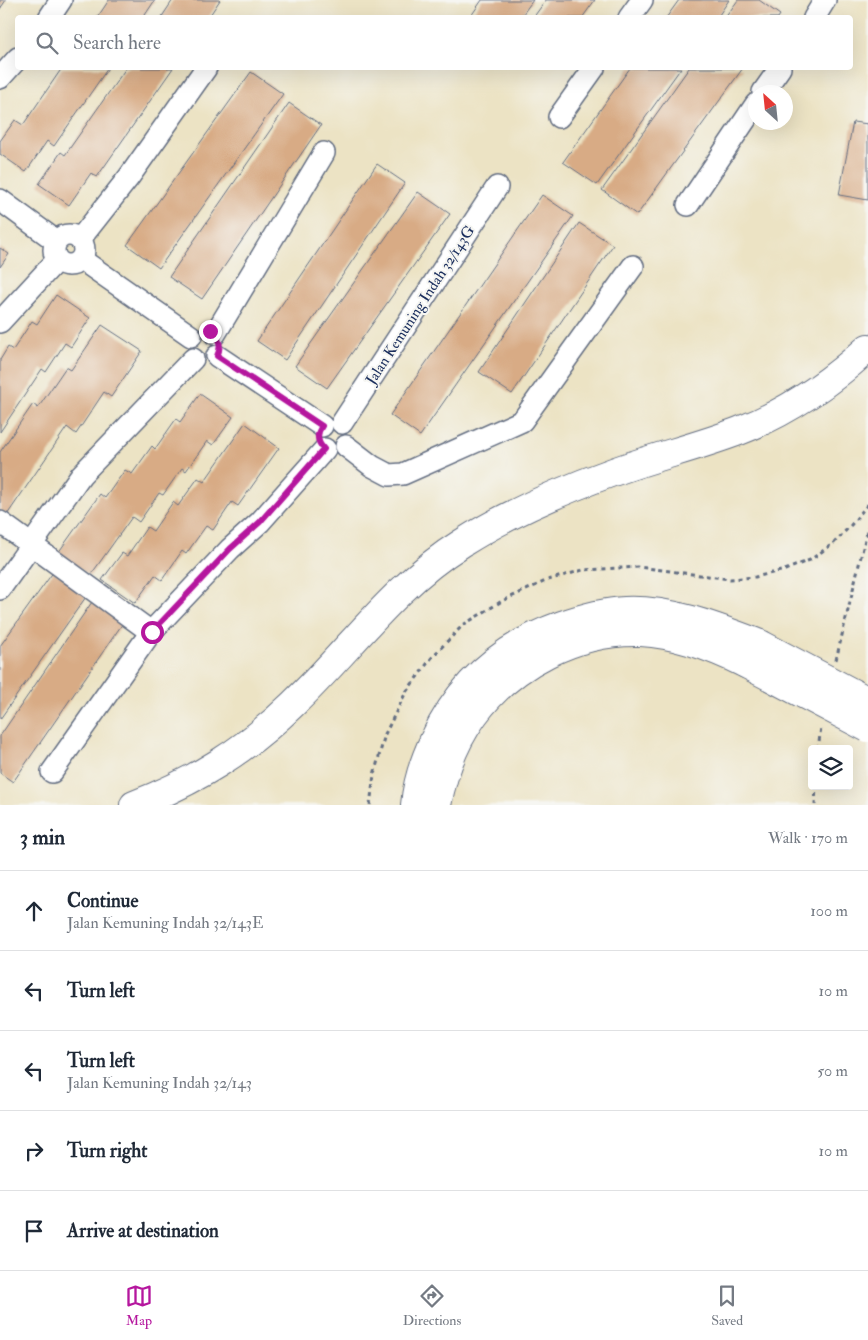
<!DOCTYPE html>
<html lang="en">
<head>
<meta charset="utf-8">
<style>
	body { margin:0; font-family:"IM FELL Double Pica",serif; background:#f6f6f7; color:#1f2937 }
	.controls { position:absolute; right:15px; bottom:15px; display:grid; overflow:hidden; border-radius:5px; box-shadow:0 5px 20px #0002 }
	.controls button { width:45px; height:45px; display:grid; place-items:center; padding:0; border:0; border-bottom:1px solid #e0e1e3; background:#fff; color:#1f2937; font:25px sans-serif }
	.compass { position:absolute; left:748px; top:85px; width:45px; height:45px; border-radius:50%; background:#fff; box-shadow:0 5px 20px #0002; rotate:333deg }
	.stop { position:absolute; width:15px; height:15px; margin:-11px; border:4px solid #b5179e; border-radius:50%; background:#fff }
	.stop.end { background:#b5179e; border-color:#fff; box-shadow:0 1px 5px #0008 }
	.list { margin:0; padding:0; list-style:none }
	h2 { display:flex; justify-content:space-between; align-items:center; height:65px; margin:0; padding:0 20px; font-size:21px }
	h2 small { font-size:16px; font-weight:400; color:#747a83 }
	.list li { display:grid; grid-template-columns:32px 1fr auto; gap:15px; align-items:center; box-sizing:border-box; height:80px; padding:0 20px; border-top:1px solid #e0e1e3 }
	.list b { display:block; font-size:19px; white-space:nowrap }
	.list p { margin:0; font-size:16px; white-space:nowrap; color:#747a83 }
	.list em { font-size:16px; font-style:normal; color:#747a83 }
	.icon { flex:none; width:28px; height:28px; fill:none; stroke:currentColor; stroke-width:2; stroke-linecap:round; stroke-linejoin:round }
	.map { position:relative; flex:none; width:868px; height:805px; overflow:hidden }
	.search { position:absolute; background:#fff; box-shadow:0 5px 20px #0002; left:15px; right:15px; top:15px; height:55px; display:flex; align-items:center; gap:12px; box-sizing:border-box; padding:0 18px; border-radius:5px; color:#747a83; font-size:19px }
	.sheet { height:465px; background:#fff }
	nav { display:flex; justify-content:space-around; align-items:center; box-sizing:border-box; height:70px; border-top:1px solid #e0e1e3; background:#fff; font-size:14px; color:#747a83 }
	nav a { display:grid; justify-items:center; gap:2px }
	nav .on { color:#b5179e }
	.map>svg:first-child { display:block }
</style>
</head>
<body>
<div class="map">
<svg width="868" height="805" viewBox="0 0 868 805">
	<rect width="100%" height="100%" fill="#f6f6f2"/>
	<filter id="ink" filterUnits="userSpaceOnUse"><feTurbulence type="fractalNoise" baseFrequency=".02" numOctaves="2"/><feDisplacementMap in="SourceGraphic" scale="10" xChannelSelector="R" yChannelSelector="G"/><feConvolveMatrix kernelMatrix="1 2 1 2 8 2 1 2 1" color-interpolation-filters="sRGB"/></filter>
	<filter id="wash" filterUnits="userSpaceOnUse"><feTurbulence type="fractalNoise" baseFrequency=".0096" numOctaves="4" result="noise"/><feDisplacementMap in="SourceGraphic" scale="20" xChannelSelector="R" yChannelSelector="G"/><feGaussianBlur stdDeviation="1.12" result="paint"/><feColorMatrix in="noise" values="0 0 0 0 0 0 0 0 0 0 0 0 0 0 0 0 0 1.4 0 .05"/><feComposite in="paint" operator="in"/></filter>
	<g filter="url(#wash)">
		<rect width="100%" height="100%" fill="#ece3c4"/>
		<g id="blocks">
			<!-- building -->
			<g fill="#d8ab85">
				<path d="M0,0H6L0,9Z"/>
				<path d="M109,0H155L143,18H97Z"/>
				<path d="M173,0H220L208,18H161Z"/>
				<path d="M482,0H533L520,18H473L471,16Z"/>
				<path d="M546,0H595L582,18H533Z"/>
				<path d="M679,0H729L717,18H666Z"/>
				<path d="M738,0H759L780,15L778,18H725Z"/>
				<path d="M62,68H108L54,146L47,141L26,172L0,154V141L15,120L23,125Z"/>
				<path d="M126,68H173L97,177L91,173L69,205L39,184L61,152L65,155Z"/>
				<path d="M630,68H681L597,185L563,162Z"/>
				<path d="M689,68H743L637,215L602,190Z"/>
				<path d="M251,72L283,94L159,268L127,245Z"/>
				<path d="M289,103L321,125L202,299L169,277Z"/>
				<path d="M853,122L868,124V200L839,195Z"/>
				<path d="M377,164L405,183L285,360L257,341Z"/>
				<path d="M418,192L450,214L327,388L295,366Z"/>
				<path d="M542,195L573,216L420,436L390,415Z"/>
				<path d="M579,223L613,245L512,394L479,372Z"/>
				<path d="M0,248L9,254L0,267Z"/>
				<path d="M56,295L90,318L71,347L65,343L46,372L42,369L0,432V360L8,347L13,350L32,321L37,324Z"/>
				<path d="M102,325L142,351L111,397L104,392L76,434L67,427L7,515L0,510V452L33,404L38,408L66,367L71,370Z"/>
				<path d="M200,394L233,417L213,445L207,441L186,471L182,468L163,495L159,493L139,522L132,517L90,576L58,553L100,494L105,498L125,470L132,474L152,446L155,449L176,419L180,422Z"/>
				<path d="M245,423L279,448L238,506L232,502L213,530L206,526L186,554L182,551L162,580L155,575L135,603L102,580L122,553L127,556L147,527L153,531L173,502L178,506L198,478L204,482Z"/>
				<path d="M54,571L88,594L0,719V646Z"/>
				<path d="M92,602L123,623L13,782L0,773V736Z"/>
			</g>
		</g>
	</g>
	<g filter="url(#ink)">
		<use href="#blocks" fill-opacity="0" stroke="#646e82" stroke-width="1"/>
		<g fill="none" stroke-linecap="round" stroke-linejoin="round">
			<defs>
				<g id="minor">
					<path d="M49,18L61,0"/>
					<path d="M629,18L642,0"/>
					<path d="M814,18L825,0"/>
					<path d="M0,78L18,58"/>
					<path d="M763,92L780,68"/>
					<path d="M559,117L594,68"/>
					<path d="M0,200L56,241"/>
					<path d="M688,205L756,104"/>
					<circle cx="69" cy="250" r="15"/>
					<path d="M80,239L129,177L206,68"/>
					<path d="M82,260L191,336"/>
					<path d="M0,322L57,260"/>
					<path d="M215,334L324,153"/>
					<path d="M217,356L322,426"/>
					<path d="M342,423L497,187"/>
					<path d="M346,446L372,466L389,475L403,474L522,421L633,266"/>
					<path d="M0,522L151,632"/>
					<path d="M0,589L81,475L193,359"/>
					<path d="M52,772L151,632L230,549L260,522L325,449"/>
				</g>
				<g id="highway">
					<path d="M134,805C196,781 246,750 293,704C351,649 392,587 462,543C509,513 560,491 613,472C654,457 697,447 739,431C786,413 831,382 868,348"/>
					<path d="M415,805C417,782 424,761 434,740C460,683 503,646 562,625C582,618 603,612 625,611C671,609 718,628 760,644"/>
					<path d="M437,805C443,773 455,741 474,715C512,663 577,630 641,632C678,634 714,648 746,664"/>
				</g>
			</defs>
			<!-- minor casing -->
			<use href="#minor" stroke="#646e82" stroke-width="24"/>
			<!-- highway casing -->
			<use href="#highway" stroke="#646e82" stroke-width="30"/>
			<!-- path -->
			<g stroke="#646e82" stroke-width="3" stroke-dasharray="4 4" stroke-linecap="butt">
				<path d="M836,660L868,527"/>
				<path d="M818,749L821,727"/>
				<path d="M370,805L374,775L385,734L406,692L433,656L463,625L502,601L548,580L583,570L639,567L730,579L755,577L785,570L810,560L834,543L851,525L868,504"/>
				<path d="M815,805L816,786"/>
			</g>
			<!-- minor -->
			<use href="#minor" stroke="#fff" stroke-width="21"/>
			<!-- highway -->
			<use href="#highway" stroke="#fff" stroke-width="28"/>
			<defs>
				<g id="highway-bridge">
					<path d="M760,644L868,701"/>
					<path d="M746,664L868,728"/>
				</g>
			</defs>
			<!-- highway-bridge casing -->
			<use href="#highway-bridge" stroke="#646e82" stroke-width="30" stroke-linecap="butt"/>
			<!-- highway-bridge -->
			<use href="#highway-bridge" stroke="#fff" stroke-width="28"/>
		</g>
	</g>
	<g fill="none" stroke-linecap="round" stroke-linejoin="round" filter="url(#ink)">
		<!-- route -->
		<path stroke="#b5179e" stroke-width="6" d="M152,632L230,549L260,522L324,449C317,442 316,434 322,426L217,356C222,346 220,337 210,331"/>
	</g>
	<g text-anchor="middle" stroke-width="4" stroke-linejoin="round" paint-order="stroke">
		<!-- street labels -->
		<g font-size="15" fill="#1b2f5e" stroke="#f6f6f2">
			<text transform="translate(420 305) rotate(-57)" y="5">Jalan Kemuning Indah 32/143G</text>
		</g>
	</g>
</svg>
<div class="controls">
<button><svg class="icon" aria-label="layers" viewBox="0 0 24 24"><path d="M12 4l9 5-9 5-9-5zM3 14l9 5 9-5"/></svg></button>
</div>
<svg class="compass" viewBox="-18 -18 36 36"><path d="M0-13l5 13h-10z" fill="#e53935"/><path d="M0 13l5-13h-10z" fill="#747a83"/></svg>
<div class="stop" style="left:152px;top:632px"></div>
<div class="stop end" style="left:210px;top:331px"></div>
<div class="search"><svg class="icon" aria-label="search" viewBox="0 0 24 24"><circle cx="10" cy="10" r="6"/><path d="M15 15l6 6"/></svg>Search here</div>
</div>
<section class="sheet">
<h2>3 min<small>Walk · 170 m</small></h2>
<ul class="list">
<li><svg class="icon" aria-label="ahead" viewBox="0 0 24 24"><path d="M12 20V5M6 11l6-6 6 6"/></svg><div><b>Continue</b><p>Jalan Kemuning Indah 32/143E</p></div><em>100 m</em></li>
<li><svg class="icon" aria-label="left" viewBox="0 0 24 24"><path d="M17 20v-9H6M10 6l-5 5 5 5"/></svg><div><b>Turn left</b></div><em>10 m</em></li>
<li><svg class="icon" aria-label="left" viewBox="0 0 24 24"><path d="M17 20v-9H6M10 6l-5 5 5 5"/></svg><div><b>Turn left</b><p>Jalan Kemuning Indah 32/143</p></div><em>50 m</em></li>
<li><svg class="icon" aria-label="right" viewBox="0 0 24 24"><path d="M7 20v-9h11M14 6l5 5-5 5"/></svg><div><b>Turn right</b></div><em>10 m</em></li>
<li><svg class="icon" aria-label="arrive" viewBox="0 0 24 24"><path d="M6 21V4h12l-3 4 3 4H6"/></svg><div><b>Arrive at destination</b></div></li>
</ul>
</section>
<nav>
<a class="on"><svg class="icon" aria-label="map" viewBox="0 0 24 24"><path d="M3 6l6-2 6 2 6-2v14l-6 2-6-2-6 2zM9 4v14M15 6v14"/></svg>Map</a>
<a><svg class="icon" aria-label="directions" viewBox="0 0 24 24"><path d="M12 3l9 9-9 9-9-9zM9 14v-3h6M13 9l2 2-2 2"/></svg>Directions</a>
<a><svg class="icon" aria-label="saved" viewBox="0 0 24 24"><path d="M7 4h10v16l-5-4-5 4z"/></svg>Saved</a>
</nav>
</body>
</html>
